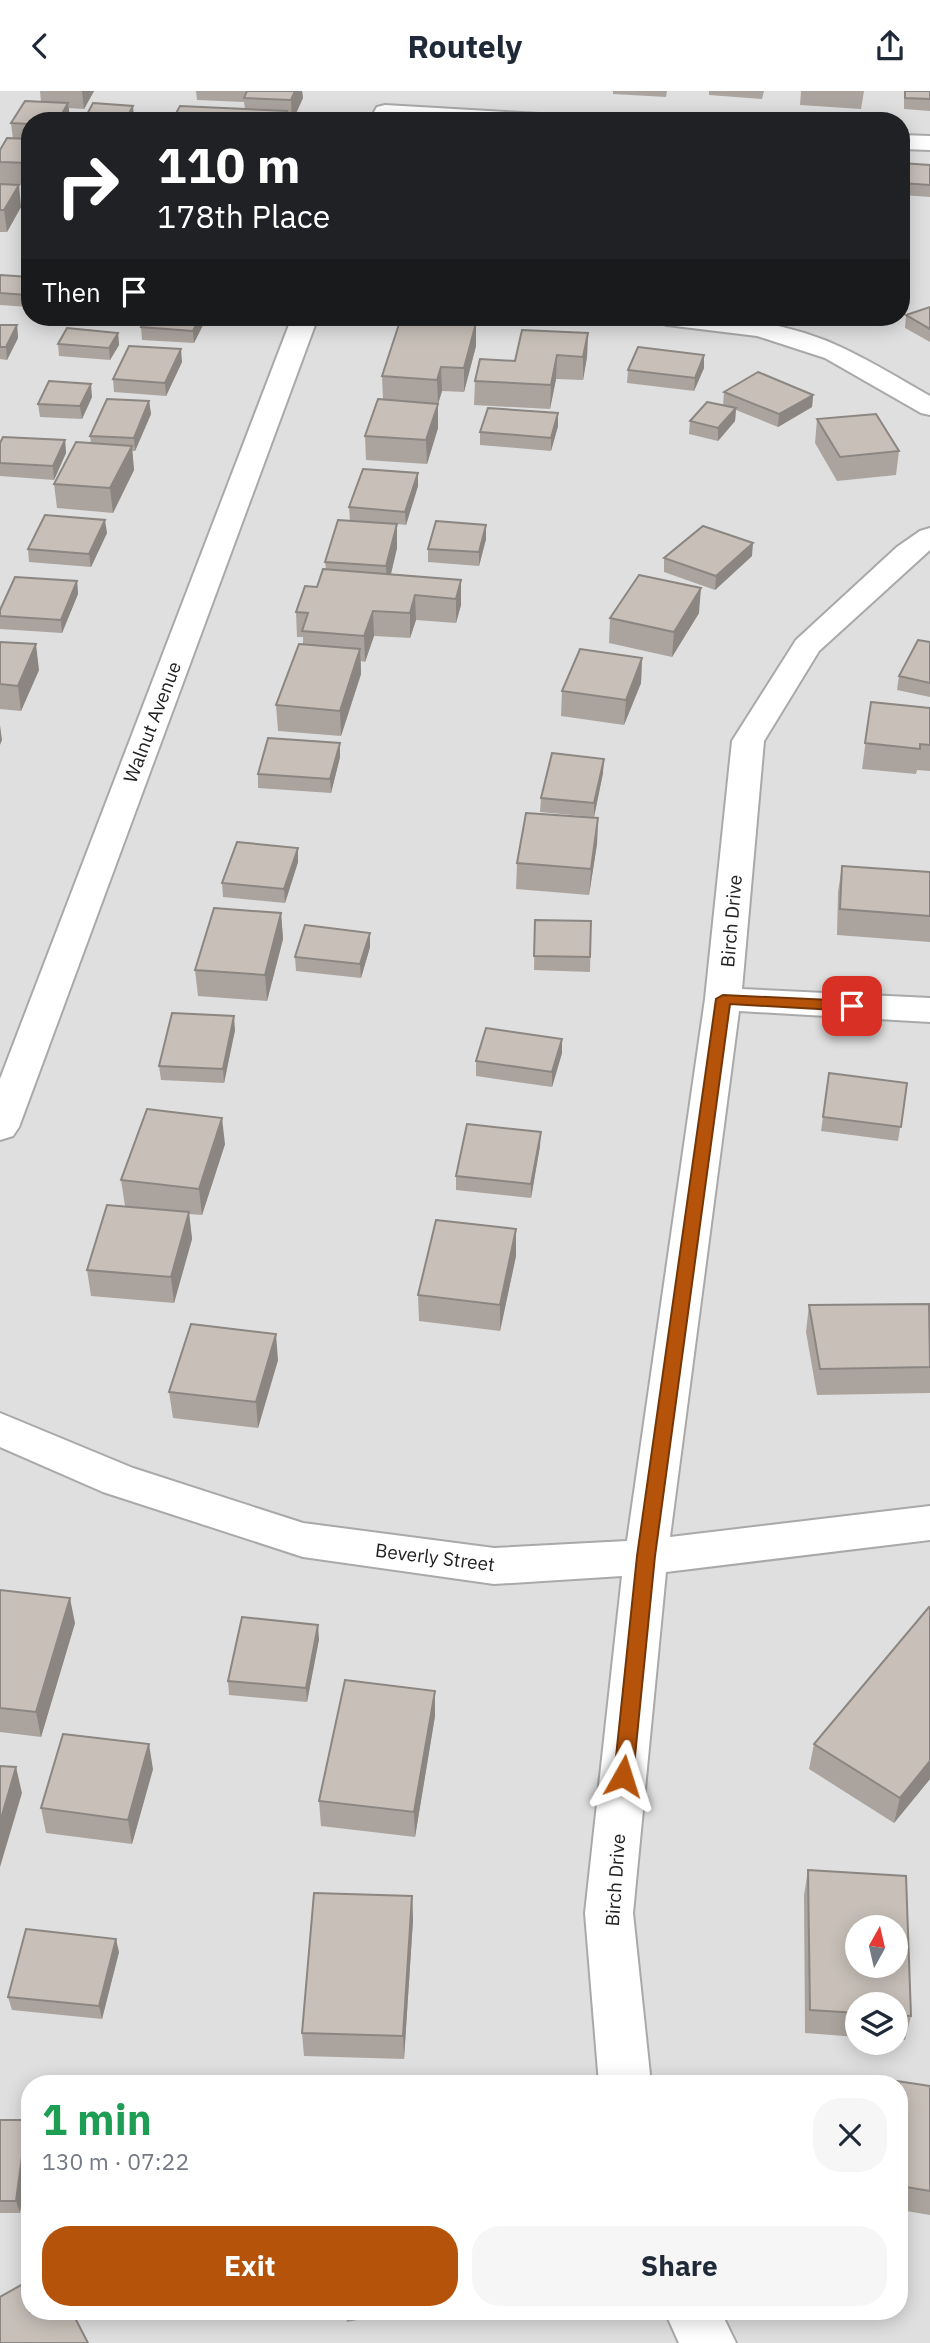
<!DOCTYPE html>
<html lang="en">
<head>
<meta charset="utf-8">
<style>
	:root { --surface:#fff; --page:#f6f6f7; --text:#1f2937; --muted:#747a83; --accent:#b45309 }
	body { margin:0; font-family:"IBM Plex Sans",sans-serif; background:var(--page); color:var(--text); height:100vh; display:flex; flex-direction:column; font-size:26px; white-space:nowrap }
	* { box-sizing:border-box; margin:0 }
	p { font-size:23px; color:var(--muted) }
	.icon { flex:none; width:38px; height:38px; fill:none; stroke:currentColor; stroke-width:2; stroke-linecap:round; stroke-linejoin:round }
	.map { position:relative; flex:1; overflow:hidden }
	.side { position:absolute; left:21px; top:1984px; width:887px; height:245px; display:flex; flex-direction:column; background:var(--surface); border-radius:28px; box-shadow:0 4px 18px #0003 }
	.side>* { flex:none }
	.banner { position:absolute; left:21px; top:21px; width:889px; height:214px; border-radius:28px; box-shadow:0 4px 18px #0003; background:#202124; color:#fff; overflow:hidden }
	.needle { width:46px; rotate:8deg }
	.buttons { position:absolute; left:845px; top:1824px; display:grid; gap:14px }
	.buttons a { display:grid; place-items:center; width:63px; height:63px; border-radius:50%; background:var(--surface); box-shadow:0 4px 18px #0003; font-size:35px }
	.pin { position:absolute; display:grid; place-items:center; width:60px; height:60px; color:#fff; margin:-30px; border-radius:14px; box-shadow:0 4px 10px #0006 }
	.me { position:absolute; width:77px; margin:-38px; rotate:6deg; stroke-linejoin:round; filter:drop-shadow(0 0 5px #0008) }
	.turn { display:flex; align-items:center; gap:24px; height:147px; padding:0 21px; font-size:32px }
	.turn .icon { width:91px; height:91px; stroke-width:2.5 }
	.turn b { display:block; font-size:49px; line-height:60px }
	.then { display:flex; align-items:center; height:66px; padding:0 21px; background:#0003; gap:14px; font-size:26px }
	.round { display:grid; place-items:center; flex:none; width:74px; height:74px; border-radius:28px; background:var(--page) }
	.summary { display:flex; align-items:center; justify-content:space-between; height:119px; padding:0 21px }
	h1 { font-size:42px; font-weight:800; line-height:52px; color:#1e9e55 }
	.action { display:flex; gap:14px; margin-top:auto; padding:14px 21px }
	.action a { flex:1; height:80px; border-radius:28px; background:var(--accent); color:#fff; font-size:28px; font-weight:800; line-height:80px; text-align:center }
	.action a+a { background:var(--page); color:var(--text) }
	header { display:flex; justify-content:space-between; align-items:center; height:91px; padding:0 21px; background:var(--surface); font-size:32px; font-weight:800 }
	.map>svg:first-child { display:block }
	.residential { fill:#e0dfdf; fill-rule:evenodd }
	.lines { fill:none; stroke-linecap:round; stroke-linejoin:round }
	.street-casing { stroke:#a9a9a9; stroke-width:4 }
	.street { fill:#fff; fill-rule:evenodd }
	.wall { fill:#aba49e }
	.shaded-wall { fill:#8b8681 }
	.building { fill:#c7bfb8; stroke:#8b8681; stroke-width:2; fill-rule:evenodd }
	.route { fill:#b45309; stroke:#753606; stroke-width:2 }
	.labels { text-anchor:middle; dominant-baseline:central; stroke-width:5; stroke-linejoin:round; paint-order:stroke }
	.street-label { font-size:19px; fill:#222; stroke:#fff }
</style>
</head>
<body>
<header><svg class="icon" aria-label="back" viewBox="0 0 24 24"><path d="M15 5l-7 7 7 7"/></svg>Routely<svg class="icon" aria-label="share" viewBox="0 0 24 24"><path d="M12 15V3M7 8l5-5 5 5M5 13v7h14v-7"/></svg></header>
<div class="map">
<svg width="930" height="2252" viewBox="0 0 930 2252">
	<rect width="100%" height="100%" fill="#f2efe9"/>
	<!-- residential -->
	<path class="residential" d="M0 0H930V2252H0ZM30 30H901V226H30ZM858 1836H896V1874H858ZM858 1913H896V1951H858ZM30 1993H900V2221H30Z"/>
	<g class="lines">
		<defs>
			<g id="street">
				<path d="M385 14 539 23 547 25 550 30H421L377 26 374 21 377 16Z"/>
				<path d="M901 44 930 45V59L901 58Z"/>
				<path d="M292 226H318L19 1036 13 1045 0 1049V988Z"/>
				<path d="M654 226C719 223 786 229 845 258 874 272 902 289 930 305V324L921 322 825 267 757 245 667 234 658 231Z"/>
				<path d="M930 437V459L819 560 764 650 742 898 930 907V931L739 920 670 1446 930 1415V1449L666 1481 633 1822 651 1993H599L585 1822 622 1485 494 1493 303 1466 103 1401 0 1356V1322L133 1377 303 1432 494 1457 627 1450 705 908 732 650 796 549 897 456 920 440Z"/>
				<path d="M665 2221H721L736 2252H679Z"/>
			</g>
		</defs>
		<!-- street casing -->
		<use href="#street" class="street-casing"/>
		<!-- street -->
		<use href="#street" class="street"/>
	</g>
	<!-- wall -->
	<g class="wall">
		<path d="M40 0H94L84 18 69 17 70 30H30V94L0 93V59L13 48 11 32 41 11Z"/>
		<path d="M196 0H302L303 7 293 30H174V26L245 18 244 11 197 9Z"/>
		<path d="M613 0H667L666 6 613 3Z"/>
		<path d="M709 0H764L762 8 709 4Z"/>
		<path d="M801 0H864L861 18 800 14Z"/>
		<path d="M904 0H930V20L904 18Z"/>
		<path d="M901 72 930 74V106L901 104Z"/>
		<path d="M0 93 21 116 7 141H0Z"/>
		<path d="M0 184 30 186 29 216 0 214Z"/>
		<path d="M930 216V251L905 237 906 224Z"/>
		<path d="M207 226 194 252 142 249 141 236Z"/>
		<path d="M476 232V255L464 301 442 300 438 313V337L427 373 366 369 365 345 383 309 382 285Z"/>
		<path d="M0 234H17L18 247 7 269 0 268Z"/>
		<path d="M118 242 119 254 110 269 59 265 58 253Z"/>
		<path d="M588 242 587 266 583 289 556 288 550 318 474 314 475 290 515 270Z"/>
		<path d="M182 271 166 305 114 301 113 288Z"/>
		<path d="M704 277 694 300 627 292 628 279Z"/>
		<path d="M724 301 813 304 812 316 778 336 736 319 735 330 718 350 689 343 690 330 729 316 723 314Z"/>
		<path d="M92 306 82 328 40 326 38 313Z"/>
		<path d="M149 310 151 323 135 360H132L134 379 113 422 57 417 54 393 91 352 90 345Z"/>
		<path d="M558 322V335L551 360 480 354V341Z"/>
		<path d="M817 328 899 360 896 384 837 390 815 352Z"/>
		<path d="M65 349 66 362 54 389 0 385V352Z"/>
		<path d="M418 382V395L406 434 397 433V457L391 483 461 489V514L456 532 416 529 410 547 374 545 365 571 361 570V583L341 645 278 640 276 614 303 553V546H297L296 521 317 496 326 478 325 471 350 430 349 416Z"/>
		<path d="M486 434V448L479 475 428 471V458Z"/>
		<path d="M107 442 91 476 29 471 28 458Z"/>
		<path d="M752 465 715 499 664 481V467Z"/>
		<path d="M77 490 78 503 62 542 0 538V519Z"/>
		<path d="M699 522 672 566 609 552 610 527Z"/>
		<path d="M0 551 39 579 21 620 0 618Z"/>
		<path d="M930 551V606L897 599 899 585Z"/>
		<path d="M642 567 641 592 624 634 561 625 562 600Z"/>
		<path d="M871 611 930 617V680L917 679 916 683 862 678Z"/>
		<path d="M340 666 331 702 258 697V683Z"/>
		<path d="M603 682 594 726 540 721 541 707Z"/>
		<path d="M598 727 597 753 589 804 516 798 517 772Z"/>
		<path d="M298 757V771L285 812 223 806 222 792Z"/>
		<path d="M842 775 930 781V851L837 844 838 801Z"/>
		<path d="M281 822 283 848 267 910 198 905 195 879Z"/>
		<path d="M535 829 591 830 590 881 534 879Z"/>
		<path d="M370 842V856L361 887 296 880 295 866Z"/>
		<path d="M235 939 224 992 161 989 159 975Z"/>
		<path d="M562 948V962L552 996 476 985V970Z"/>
		<path d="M829 982 907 992 898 1050 821 1040Z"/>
		<path d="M225 1053 202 1124 189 1123 192 1148 174 1212 91 1205 87 1179 153 1118 125 1115 121 1089Z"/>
		<path d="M540 1055 531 1107 456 1099V1085Z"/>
		<path d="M516 1138V1165L500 1240 419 1230 418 1204Z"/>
		<path d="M809 1214 930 1215V1302L817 1304 806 1241Z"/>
		<path d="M278 1269 258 1337 173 1327 169 1301Z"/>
		<path d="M0 1499 75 1532 41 1646 0 1641Z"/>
		<path d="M930 1517V1688L894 1732 809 1678 814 1653Z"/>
		<path d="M319 1548 307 1611 229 1604 228 1590Z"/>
		<path d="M435 1600V1625L415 1746 321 1735 319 1710Z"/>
		<path d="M153 1678 132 1753 46 1742 41 1717Z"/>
		<path d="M808 1779 911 1925 905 1949 896 1948V1913H858V1946L805 1942 804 1804Z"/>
		<path d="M412 1805 413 1829 404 1968 304 1965 302 1942Z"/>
		<path d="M119 1861 102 1928 12 1919 8 1906Z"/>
		<path d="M877 1987 930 1995V2124L900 2119V1993H875Z"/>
		<path d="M0 2029H27L30 2041 20 2122H0Z"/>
		<path d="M345 2221H399L347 2231Z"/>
	</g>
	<!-- shaded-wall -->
	<g class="shaded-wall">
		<path d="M82 0H94L84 18Z"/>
		<path d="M295 0H302L303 7 292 30 291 9Z"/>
		<path d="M68 12 70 30H58Z"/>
		<path d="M133 15 134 26 132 30H125Z"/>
		<path d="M287 20V30H282Z"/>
		<path d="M19 94 21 116 7 141 4 119Z"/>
		<path d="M30 199V215L29 216 27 204Z"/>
		<path d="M200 226H207L194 252 193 240Z"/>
		<path d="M476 232V255L464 301V277Z"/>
		<path d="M17 234 18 247 7 269 6 256Z"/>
		<path d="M118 242 119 254 110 269 109 257Z"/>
		<path d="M588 242 587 266 583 289V266Z"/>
		<path d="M181 258 182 271 166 305 165 292Z"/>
		<path d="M557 264 556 288 550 318 551 294Z"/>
		<path d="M704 264V277L694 300 695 287Z"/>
		<path d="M441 276 442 300 438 313 437 289Z"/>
		<path d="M91 293 92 306 82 328 80 315Z"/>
		<path d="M813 304 812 316 778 336 779 323Z"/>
		<path d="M149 310 151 323 135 360 134 347Z"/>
		<path d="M438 313V337L427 373 426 349Z"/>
		<path d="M736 317 735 330 718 350V337Z"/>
		<path d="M558 322V335L551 360V347Z"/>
		<path d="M65 349 66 362 54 389 53 375Z"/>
		<path d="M132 355 134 379 113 422 110 397Z"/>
		<path d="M418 382V395L406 434 405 421Z"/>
		<path d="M105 429 107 442 91 476 89 463Z"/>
		<path d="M397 433V457L387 499 386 475Z"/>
		<path d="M486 434V448L479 475V461Z"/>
		<path d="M753 452 752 465 715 499 716 485Z"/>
		<path d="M461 489V514L456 532V508Z"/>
		<path d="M77 490 78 503 62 542 61 529Z"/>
		<path d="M701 497 699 522 672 566 674 541Z"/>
		<path d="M415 504 416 529 410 547V522Z"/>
		<path d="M373 520 374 545 365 571 364 545Z"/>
		<path d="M36 553 39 579 21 620 18 595Z"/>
		<path d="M360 558 361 583 341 645 340 620Z"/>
		<path d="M642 567 641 592 624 634 626 609Z"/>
		<path d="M0 634 2 649 0 654Z"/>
		<path d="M340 652V666L331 702 330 688Z"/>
		<path d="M604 668 603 682 594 726V712Z"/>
		<path d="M598 727 597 753 589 804 591 778Z"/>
		<path d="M298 757V771L285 812 284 798Z"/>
		<path d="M281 822 283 848 267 910 265 884Z"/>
		<path d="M370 842V856L361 887 360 873Z"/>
		<path d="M234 925 235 939 224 992 223 978Z"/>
		<path d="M562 948V962L552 996V981Z"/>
		<path d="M222 1027 225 1053 202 1124 199 1098Z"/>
		<path d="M541 1041 540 1055 531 1107V1093Z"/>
		<path d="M189 1121 192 1148 174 1212 171 1186Z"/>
		<path d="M516 1138V1165L500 1240V1214Z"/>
		<path d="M276 1243 278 1269 258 1337 256 1311Z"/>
		<path d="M70 1507 75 1532 41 1646 36 1621Z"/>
		<path d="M318 1534 319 1548 307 1611 306 1597Z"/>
		<path d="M435 1600V1625L415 1746 414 1721Z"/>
		<path d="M149 1653 153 1678 132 1753 128 1729Z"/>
		<path d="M930 1670V1688L894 1732 900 1707Z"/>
		<path d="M16 1676 22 1702 0 1776V1731Z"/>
		<path d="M412 1805 413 1829 404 1968 403 1945Z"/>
		<path d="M116 1848 119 1861 102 1928 99 1915Z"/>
		<path d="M27 2029 30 2043 20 2122 16 2110Z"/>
	</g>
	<!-- building -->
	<g class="building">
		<path d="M247 0H295L291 9 244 7Z"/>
		<path d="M905 0H930V8L905 7Z"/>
		<path d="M25 10 68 12 58 30H30V33L11 32Z"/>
		<path d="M93 12 133 15 125 30 84 29Z"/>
		<path d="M180 15 287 20 282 30H200L201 28 174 26Z"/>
		<path d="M7 47 30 48V72L0 71V59Z"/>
		<path d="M901 72 930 74V94L901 92Z"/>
		<path d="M0 93 19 94 4 119H0Z"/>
		<path d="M0 184 30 186V199L27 204 0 202Z"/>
		<path d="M930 216V238L906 224Z"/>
		<path d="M146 226H200L193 240 141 236Z"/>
		<path d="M401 227 476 232 464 277 441 276 437 289 382 285Z"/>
		<path d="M0 234H17L6 256H0Z"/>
		<path d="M67 237 118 242 109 257 58 253Z"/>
		<path d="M522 239 588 242 583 266 557 264 551 294 475 290 480 268 515 270Z"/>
		<path d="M129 255 181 258 165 292 113 288Z"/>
		<path d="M638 256 704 264 695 287 628 279Z"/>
		<path d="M758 281 813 304 779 323 724 301Z"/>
		<path d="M49 290 91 293 80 315 38 313Z"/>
		<path d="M107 308 149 310 134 347 90 345Z"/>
		<path d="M378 308 438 313 426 349 365 345Z"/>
		<path d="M707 311 736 317 718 337 690 330Z"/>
		<path d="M488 317 558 322 551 347 480 341Z"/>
		<path d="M876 323 899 360 840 366 817 328Z"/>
		<path d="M3 346 65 349 53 375 0 372V352Z"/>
		<path d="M76 351 132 355 110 397 54 393Z"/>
		<path d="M363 378 418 382 405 421 349 416Z"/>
		<path d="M45 424 105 429 89 463 28 458Z"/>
		<path d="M338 429 397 433 386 475 325 471Z"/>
		<path d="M436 430 486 434 479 461 428 458Z"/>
		<path d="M703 435 753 452 716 485 664 467Z"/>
		<path d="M323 478 461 489 456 508 415 504 410 522 373 520 364 545 302 540 308 522 296 521 305 495 317 496Z"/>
		<path d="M639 484 701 497 674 541 610 527Z"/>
		<path d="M15 486 77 490 61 529 0 525V519Z"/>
		<path d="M918 549 930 551V592L899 585Z"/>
		<path d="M0 551 36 553 18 595 0 593Z"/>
		<path d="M299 553 360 558 340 620 276 614Z"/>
		<path d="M580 558 642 567 626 609 562 600Z"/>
		<path d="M871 611 930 617V654L920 653V658L865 652Z"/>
		<path d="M268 647 340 652 330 688 258 683Z"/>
		<path d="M552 662 604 668 594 712 541 707Z"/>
		<path d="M526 722 598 727 591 778 517 772Z"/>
		<path d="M237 751 298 757 284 798 222 792Z"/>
		<path d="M842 775 930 781V825L840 818Z"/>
		<path d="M214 817 281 822 265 884 195 879Z"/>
		<path d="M535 829 591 830 590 866 534 865Z"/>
		<path d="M305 834 370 842 360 873 295 866Z"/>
		<path d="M172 922 234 925 223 978 159 975Z"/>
		<path d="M486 937 562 948 552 981 476 970Z"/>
		<path d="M829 982 907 992 901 1036 823 1026Z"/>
		<path d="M147 1018 222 1027 199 1098 121 1089Z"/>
		<path d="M467 1033 541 1041 531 1093 456 1085Z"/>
		<path d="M107 1114 189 1121 171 1186 87 1179Z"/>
		<path d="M436 1129 516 1138 500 1214 418 1204Z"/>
		<path d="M929 1213 930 1276 820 1278 809 1214Z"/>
		<path d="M191 1233 276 1243 256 1311 169 1301Z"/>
		<path d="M0 1499 70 1507 36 1621 0 1617Z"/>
		<path d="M929 1516 930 1517V1670L900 1707 814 1653Z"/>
		<path d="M242 1526 318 1534 306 1597 228 1590Z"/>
		<path d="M345 1589 435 1600 414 1721 319 1710Z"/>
		<path d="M63 1643 149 1653 128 1729 41 1717Z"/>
		<path d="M0 1675 16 1676 0 1731Z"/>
		<path d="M808 1779 906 1785 911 1925 896 1924V1913H858V1922L810 1919ZM858 1836H896V1874H858Z"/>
		<path d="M314 1802 412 1805 403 1945 302 1942Z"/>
		<path d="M26 1838 116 1848 99 1915 8 1906Z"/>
		<path d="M877 1987 930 1995V2100L900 2095V1993H876Z"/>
		<path d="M0 2029H27L16 2110H0Z"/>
		<path d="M30 2189V2221H72L88 2252H0V2206Z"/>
	</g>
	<!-- route -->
	<path class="route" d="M723 904 852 910 860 915 852 920 730 913 655 1465 633 1685 630 1691 623 1693 617 1691 614 1685 637 1465 716 908Z"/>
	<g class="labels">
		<!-- street labels -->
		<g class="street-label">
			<text transform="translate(152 631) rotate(-69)">Walnut Avenue</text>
			<text transform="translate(731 830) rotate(-85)">Birch Drive</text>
			<text transform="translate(435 1466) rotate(7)">Beverly Street</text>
			<text transform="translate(615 1789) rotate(-86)">Birch Drive</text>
		</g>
	</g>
</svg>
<div class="buttons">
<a><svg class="needle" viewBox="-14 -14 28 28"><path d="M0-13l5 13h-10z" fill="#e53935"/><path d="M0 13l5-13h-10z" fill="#747a83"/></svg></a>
<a><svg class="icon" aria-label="layers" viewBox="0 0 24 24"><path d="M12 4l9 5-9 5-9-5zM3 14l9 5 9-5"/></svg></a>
</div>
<div class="pin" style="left:852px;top:915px;background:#d93025"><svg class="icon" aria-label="arrive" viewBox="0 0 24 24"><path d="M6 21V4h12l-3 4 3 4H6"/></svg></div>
<svg class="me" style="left:623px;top:1685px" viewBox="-20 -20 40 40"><path d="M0-17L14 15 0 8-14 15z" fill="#b45309" stroke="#fff" stroke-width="4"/></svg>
<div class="banner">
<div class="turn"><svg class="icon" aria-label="right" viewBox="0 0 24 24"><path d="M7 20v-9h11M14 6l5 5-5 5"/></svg><div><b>110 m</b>178th Place</div></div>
<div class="then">Then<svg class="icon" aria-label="arrive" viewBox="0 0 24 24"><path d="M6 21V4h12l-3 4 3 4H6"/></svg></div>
</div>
<section class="side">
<div class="summary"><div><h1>1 min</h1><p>130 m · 07:22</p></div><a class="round"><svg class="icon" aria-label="close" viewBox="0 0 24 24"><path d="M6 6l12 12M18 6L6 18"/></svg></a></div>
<div class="action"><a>Exit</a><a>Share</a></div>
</section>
</div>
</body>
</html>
